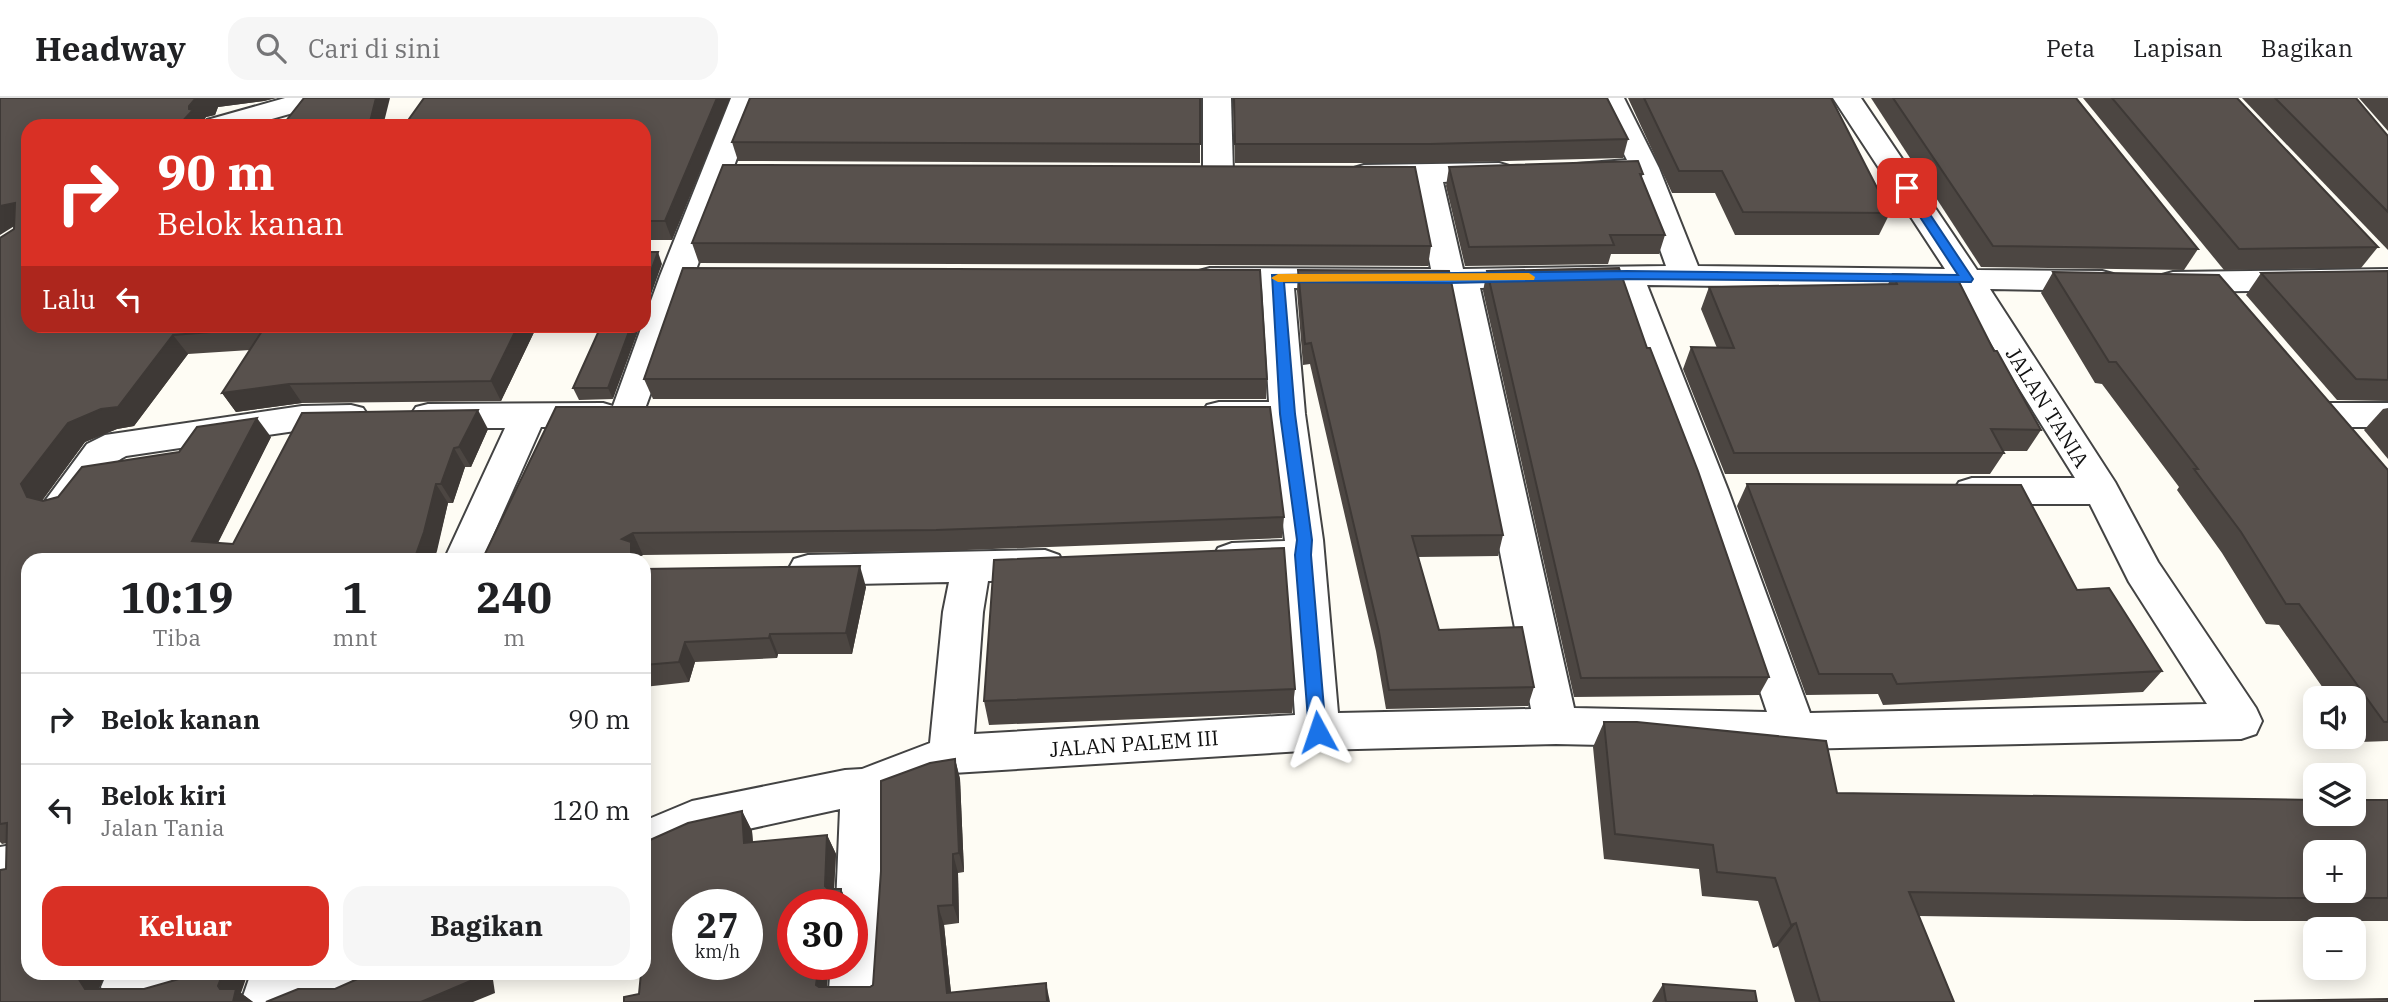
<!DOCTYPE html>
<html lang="id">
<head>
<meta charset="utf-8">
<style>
	:root { --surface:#fff; --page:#f6f6f6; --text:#202124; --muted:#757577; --line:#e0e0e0; --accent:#d93025 }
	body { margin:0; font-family:"IBM Plex Serif",serif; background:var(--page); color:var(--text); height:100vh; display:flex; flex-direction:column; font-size:26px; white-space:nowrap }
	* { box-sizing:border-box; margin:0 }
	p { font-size:23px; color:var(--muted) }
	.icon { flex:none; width:38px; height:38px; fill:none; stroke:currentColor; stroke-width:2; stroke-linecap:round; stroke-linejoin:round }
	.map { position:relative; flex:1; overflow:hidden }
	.panel { position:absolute; left:21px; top:455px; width:630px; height:427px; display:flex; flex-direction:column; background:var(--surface); border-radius:21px; box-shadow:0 4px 18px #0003 }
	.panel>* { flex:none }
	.hud { position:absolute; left:21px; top:21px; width:630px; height:214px; border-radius:21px; box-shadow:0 4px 18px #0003; background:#d93025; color:#fff; overflow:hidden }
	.tools { position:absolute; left:2303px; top:588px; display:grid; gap:14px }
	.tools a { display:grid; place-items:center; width:63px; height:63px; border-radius:14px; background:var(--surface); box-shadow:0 4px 18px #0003; font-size:35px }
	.speed { position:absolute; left:672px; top:791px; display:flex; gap:14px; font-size:35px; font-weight:700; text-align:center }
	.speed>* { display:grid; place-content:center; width:91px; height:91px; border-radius:50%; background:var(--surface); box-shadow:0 4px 18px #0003; line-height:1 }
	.speed small { font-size:18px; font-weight:400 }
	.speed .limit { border:10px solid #d22; background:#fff; color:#111 }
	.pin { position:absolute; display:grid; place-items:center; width:60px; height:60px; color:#fff; margin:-30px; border-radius:14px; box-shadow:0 4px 10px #0006 }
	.me { position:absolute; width:77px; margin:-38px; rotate:355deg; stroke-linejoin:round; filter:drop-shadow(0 0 5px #0008) }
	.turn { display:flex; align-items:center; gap:24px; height:147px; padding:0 21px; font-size:32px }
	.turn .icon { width:91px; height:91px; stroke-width:2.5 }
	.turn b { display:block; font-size:49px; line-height:60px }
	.then { display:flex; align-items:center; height:66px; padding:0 21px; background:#0003; gap:14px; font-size:26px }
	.eta { display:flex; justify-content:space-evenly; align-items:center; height:119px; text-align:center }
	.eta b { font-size:42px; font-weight:700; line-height:49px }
	.button { display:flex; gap:14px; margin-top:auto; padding:14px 21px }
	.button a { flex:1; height:80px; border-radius:21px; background:var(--accent); color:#fff; font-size:28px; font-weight:700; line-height:80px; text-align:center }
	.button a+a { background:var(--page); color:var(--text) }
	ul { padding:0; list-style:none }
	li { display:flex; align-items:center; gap:21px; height:91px; padding:0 21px; border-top:2px solid var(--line) }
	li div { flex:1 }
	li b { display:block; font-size:26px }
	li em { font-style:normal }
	header { display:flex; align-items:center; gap:42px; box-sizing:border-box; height:98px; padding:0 35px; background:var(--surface); border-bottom:2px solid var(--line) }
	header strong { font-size:33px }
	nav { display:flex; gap:38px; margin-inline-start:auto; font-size:24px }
	.search { width:490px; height:63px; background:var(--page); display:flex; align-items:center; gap:18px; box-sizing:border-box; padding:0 24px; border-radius:21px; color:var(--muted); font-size:26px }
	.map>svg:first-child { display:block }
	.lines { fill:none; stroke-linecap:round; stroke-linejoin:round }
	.minor-casing { stroke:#434343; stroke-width:4 }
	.minor { fill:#fff; fill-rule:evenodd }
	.wall { fill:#4c4642 }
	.shaded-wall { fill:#3e3936 }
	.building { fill:#58514d; stroke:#3e3936; stroke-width:2; fill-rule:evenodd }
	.route { fill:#1a73e8; stroke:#114b97; stroke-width:2 }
	.slow { fill:#f59e0b }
	.labels { text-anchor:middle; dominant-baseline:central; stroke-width:7; stroke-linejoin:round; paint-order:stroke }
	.street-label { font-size:21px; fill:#101010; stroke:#fff }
</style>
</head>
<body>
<header>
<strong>Headway</strong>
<div class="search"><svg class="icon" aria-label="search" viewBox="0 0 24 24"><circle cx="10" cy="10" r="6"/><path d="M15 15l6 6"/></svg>Cari di sini</div>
<nav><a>Peta</a><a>Lapisan</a><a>Bagikan</a></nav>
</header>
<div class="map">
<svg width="2388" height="904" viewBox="0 0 2388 904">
	<rect width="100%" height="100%" fill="#fefcf4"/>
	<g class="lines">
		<defs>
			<g id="minor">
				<path d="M285 0H329L325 6 247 28H203L207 22Z"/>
				<path d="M731 0H759L639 327 627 330 614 326 603 329H541L482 462H444L505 330H428L416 327 410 318 416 309 428 306 603 305 613 308 660 178Z"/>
				<path d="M1203 0H1231L1233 75 1228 81 1218 84 1208 81 1203 75Z"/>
				<path d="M1596 0H1624L1659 70 1698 168 1945 171 1833 0H1861L1977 172 2102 173 2113 176 2118 183 2113 190 2102 193 1990 191 2115 384 2158 464 2256 610 2262 623 2256 636 2241 641 1795 651 1556 646 1318 652 953 675 885 701V792L878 904H828L831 866H852V807H836L840 711 698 742 644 766V723L692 703 845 672 862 671 930 645 943 514 949 484 808 487 794 483 788 472 794 461 808 457 1045 452 1059 457 1064 467 1059 477 1045 482 988 483 983 514 974 636 1295 617 1285 472 1232 475 1218 470 1213 460 1218 450 1232 445 1285 443 1271 328H1219L1207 325 1201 316 1207 307 1219 304H1269L1262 190H1210L1199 187 1194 180 1199 173 1210 170 1431 171 1414 84 1364 85 1354 82 1349 76 1354 70 1364 67 1499 65 1509 68 1514 74 1509 80 1443 84 1463 171 1666 168 1634 79 1587 81 1577 78 1573 72 1577 66 1627 62ZM1615 187 1692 392 1767 614 1574 610 1480 190ZM1647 187 1957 191 2075 380H1972L1959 384 1953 393 1959 402 1972 406H2090L2129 484 2207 606 1810 615 1728 392ZM1294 190 1448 191 1531 611 1338 615 1323 442 1305 316Z"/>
				<path d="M2388 171V191L2173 194 2162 191 2157 184 2162 177 2173 174Z"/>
				<path d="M2327 305H2388V329H2327L2315 326 2309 317 2315 308Z"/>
				<path d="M351 307 363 310 369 319 363 328 351 331 302 332 126 358C98 372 95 401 75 416 66 422 57 419 48 417L42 407 87 346 105 337 302 308Z"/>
				<path d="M28 744V786L0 791V749Z"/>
				<path d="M107 875H214L206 892 165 904H108L101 889Z"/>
				<path d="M251 875H301L300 878 306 875H386L378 892 352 904H241Z"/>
			</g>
		</defs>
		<!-- minor casing -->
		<use href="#minor" class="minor-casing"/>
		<!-- minor -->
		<use href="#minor" class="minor"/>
	</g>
	<!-- wall -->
	<g class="wall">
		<path d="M0 0H276L264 3 218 9 215 17 206 19 28 228H537L501 303 302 305 236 314 222 295 250 252 188 256 134 328 117 331 85 344 42 403 271 339 218 445 233 446 488 331 471 369H465L453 405H448L434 462H28V875L99 890V891L241 895 253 904H0L6 771 7 745 2 746 0 744V140L14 131Z"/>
		<path d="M730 0 672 142H647L644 134V28Z"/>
		<path d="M1200 0V65L738 63 732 44Z"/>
		<path d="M1233 0H1607L1628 41 1623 60 1427 65H1235Z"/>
		<path d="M1628 0H1831L1890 115 1879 137H1735L1715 95H1672Z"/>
		<path d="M1871 0H2076L2198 151 2184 172 1981 169Z"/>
		<path d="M2083 0H2237L2378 149 2361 170 2224 172Z"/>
		<path d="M2242 0H2356L2388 38V152Z"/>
		<path d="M2359 0H2388V33Z"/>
		<path d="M1449 69 1643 76 1641 80 1665 137 1659 156H1611L1608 166 1465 168 1446 88Z"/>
		<path d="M692 145 1431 148 1428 168 699 165Z"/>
		<path d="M1298 172 1503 437 1498 458 1417 459 1439 532 1534 589 1528 608 1386 611 1376 553 1310 266 1303 267 1297 193Z"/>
		<path d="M1487 173 1647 250 1769 579 1759 597 1574 599 1483 193Z"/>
		<path d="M2388 173V303L2337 302 2246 197 2261 175Z"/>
		<path d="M2053 174 2388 372V643L2360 644 2354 635V600H2330L2279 527 2266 526 2222 455 2177 392 2179 389 2102 286 2095 285 2041 195Z"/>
		<path d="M1893 176 1994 253 2041 332 2027 353H2003L2004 355 1990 376H1725L1683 271 1691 249 1717 250 1701 211 1709 189 1888 186Z"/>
		<path d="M601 228 613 301 579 302 573 290Z"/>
		<path d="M644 281H1267L1266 301H653Z"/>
		<path d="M556 309 1284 419 1282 440 941 453 643 457 639 459 640 462H482Z"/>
		<path d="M2388 310V361L2364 332 2383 311Z"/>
		<path d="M1747 386 2077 492 2162 573 2143 594 1883 607 1878 596 1806 597 1737 408Z"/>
		<path d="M644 471 866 489 852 556H778L777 560 695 564 689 584 644 589Z"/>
		<path d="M1295 591 1292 615 989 627 984 603Z"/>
		<path d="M1604 624 1837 695 2282 702H2388V823H2246L1919 818 1954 904H1795L1778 848 1773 850 1758 803 1702 798 1699 771 1604 761 1593 649Z"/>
		<path d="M955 661 960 681 964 774 958 775 959 825 944 827 951 895 1050 904 639 896 742 713 752 733 753 744 827 737 836 756 834 791H841L848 807H793L829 866 827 889H870L873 887Z"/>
		<path d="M1663 886 1757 904H1652Z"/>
	</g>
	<!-- shaded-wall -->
	<g class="shaded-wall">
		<path d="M197 0H276L264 3 218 9 215 17 206 19 202 25 203 28H178L189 8 195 1Z"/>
		<path d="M376 0H390L383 28H369Z"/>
		<path d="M717 0H730L672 142 665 123Z"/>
		<path d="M15 105 16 127 0 137V108Z"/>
		<path d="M658 154 662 166 644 216V192Z"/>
		<path d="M518 228H537L501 303 491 283Z"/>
		<path d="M631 228H640L613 301 608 290Z"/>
		<path d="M173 237 188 256 134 328 117 331 85 344 40 405 27 399 21 386 68 325Z"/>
		<path d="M289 286 302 305 236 314 222 295Z"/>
		<path d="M478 312 488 331 471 369 459 349Z"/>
		<path d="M257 320 271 339 209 462 192 443Z"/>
		<path d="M454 350 465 369 453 405 441 386Z"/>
		<path d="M436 386 448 405 437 453 434 462H414Z"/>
		<path d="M633 435 643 457 639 459 640 462H631L622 441Z"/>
		<path d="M860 468 866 489 852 556 846 535Z"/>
		<path d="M770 536 778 556 777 560 769 540Z"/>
		<path d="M685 544 695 564 689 584 679 564Z"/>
		<path d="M955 661 960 681 964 774 959 755Z"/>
		<path d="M742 713 752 733 754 764 744 745Z"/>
		<path d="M827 737 836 756 833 807 825 788Z"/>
		<path d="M953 756 958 775 959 825 953 807Z"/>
		<path d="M841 791 848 807H841Z"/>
		<path d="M938 808 944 827 952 904 947 895Z"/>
		<path d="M1796 825 1778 848 1773 850 1791 827Z"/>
		<path d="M819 866H829L825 904 816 887Z"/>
		<path d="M75 875H106L99 890 107 904 85 891Z"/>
		<path d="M223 875H248L241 895 253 904H233L218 888Z"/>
		<path d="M480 875H492L495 895 473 904H421Z"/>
		<path d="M1046 885 1050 904H1047Z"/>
	</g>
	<!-- building -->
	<g class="building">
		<path d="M0 0H197L195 1 189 8V11L193 12 178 28H28V228H518L491 283 289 286 222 295 264 230 173 237 118 309 101 311 68 325 21 386 27 399 43 403 58 399 82 369 179 354 197 329 257 320 192 443 233 446 302 315 478 312 459 349 454 350 441 386H436L424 434 414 462H28V875H75L85 891H144L186 879 187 875H223L218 888 220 891H236L233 904H0V772L6 771 7 725 0 726V140L14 131 15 105 0 108Z"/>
		<path d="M304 0H376L369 28H282Z"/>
		<path d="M424 0H717L665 123H644V28H404Z"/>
		<path d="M750 0H1200V46L732 44Z"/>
		<path d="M1234 0H1607L1628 41 1430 46H1235Z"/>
		<path d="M1644 0H1831L1890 115 1743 114 1722 73H1679Z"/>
		<path d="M1893 0H2076L2198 151 1993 148Z"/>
		<path d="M2112 0H2237L2378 149 2239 151Z"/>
		<path d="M2275 0H2356L2388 38V114Z"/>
		<path d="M1638 63 1643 76H1640L1665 137H1610L1614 147 1469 149 1449 69Z"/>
		<path d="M723 67 1415 69 1431 148 692 145Z"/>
		<path d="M644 154H658L644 192Z"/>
		<path d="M683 170 1260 172 1267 281H644Z"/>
		<path d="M1619 170 1647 250H1650L1698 373 1769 579 1581 580 1487 173Z"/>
		<path d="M1298 172 1449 173 1503 437 1412 438 1439 532 1522 529 1534 589 1389 592 1379 534 1311 245 1305 246Z"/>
		<path d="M2388 173V282L2356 281 2261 175Z"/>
		<path d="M2053 174 2219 177 2388 372V624H2384L2299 506H2286L2241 434 2194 371H2198L2116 264H2109Z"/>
		<path d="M1893 176 1956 178 1994 253H1997L2041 332 1991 331 2004 355H1734L1691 249 1734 250 1709 189 1897 186Z"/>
		<path d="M601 228H631L608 290H573Z"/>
		<path d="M556 309H1270L1284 419 936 432 633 435 622 441 631 444V462H482Z"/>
		<path d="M1747 386 2021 387 2077 492 2109 490 2162 573 1897 586 1892 576H1819Z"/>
		<path d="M1284 450 1295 591 984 603 994 462Z"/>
		<path d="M860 468 846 535 770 536 769 540 685 544 679 564 644 567V471Z"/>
		<path d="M1604 624H1637L1826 643 1837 695 2315 702V716H2354V702H2388V800H2277L1909 794 1954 904H1820L1796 825 1791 827 1775 780 1717 774 1713 747 1615 736ZM2315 754H2354V793H2315Z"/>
		<path d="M955 661 959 755 953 756V807L938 808 947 895 1046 885 1047 904H624V899L639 896 641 875H644V829L650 742 688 725 742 713 744 745 827 737 825 788 828 791H841V807H793V866H819L816 887 819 889H870L873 887 881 773V683L930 665ZM688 807H747V866H688Z"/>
		<path d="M364 875H480V879L421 904H266L298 891H335L362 879Z"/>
		<path d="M1663 886 1755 893 1757 904H1666Z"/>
		<path d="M2388 901V904L2254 903Z"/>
	</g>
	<!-- route -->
	<path class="route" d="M1907 87 1911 88 1973 181 1971 184 1627 181 1449 185 1284 184 1295 316 1312 442 1311 457 1326 634 1324 639 1318 641 1311 639 1309 634 1295 457 1297 442 1280 316 1272 177 1627 173 1958 177 1901 90Z"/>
	<!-- slow -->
	<path class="slow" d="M1529 175 1535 179 1534 182 1278 184 1271 180 1278 176Z"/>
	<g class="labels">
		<!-- street labels -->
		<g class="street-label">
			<text transform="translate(2048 309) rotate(58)">JALAN TANIA</text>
			<text transform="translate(1134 645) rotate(-4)">JALAN PALEM III</text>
		</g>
	</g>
</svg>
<div class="tools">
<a><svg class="icon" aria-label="sound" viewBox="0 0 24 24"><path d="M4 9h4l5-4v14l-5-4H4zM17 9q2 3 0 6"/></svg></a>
<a><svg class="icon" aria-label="layers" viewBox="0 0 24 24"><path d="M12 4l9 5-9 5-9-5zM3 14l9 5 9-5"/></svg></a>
<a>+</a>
<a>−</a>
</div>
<div class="speed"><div>27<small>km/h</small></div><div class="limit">30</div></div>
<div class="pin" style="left:1907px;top:90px;background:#d93025"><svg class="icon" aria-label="arrive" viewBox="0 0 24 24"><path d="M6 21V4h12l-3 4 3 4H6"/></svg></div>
<svg class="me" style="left:1318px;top:634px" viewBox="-20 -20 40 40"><path d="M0-17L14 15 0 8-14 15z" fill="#1a73e8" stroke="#fff" stroke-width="4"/></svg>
<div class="hud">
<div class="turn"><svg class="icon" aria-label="right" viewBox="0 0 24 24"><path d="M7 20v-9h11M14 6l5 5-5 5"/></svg><div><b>90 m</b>Belok kanan</div></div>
<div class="then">Lalu<svg class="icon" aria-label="left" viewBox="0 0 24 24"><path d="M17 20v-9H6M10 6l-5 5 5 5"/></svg></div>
</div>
<section class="panel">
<div class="eta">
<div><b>10:19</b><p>Tiba</p></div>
<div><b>1</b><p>mnt</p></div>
<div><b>240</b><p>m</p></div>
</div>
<ul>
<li><svg class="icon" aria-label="right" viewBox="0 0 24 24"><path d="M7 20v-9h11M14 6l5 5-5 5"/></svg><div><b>Belok kanan</b></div><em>90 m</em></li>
<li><svg class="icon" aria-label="left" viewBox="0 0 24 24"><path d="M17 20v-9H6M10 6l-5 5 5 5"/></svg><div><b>Belok kiri</b><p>Jalan Tania</p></div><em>120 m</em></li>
</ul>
<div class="button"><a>Keluar</a><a>Bagikan</a></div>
</section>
</div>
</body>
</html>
